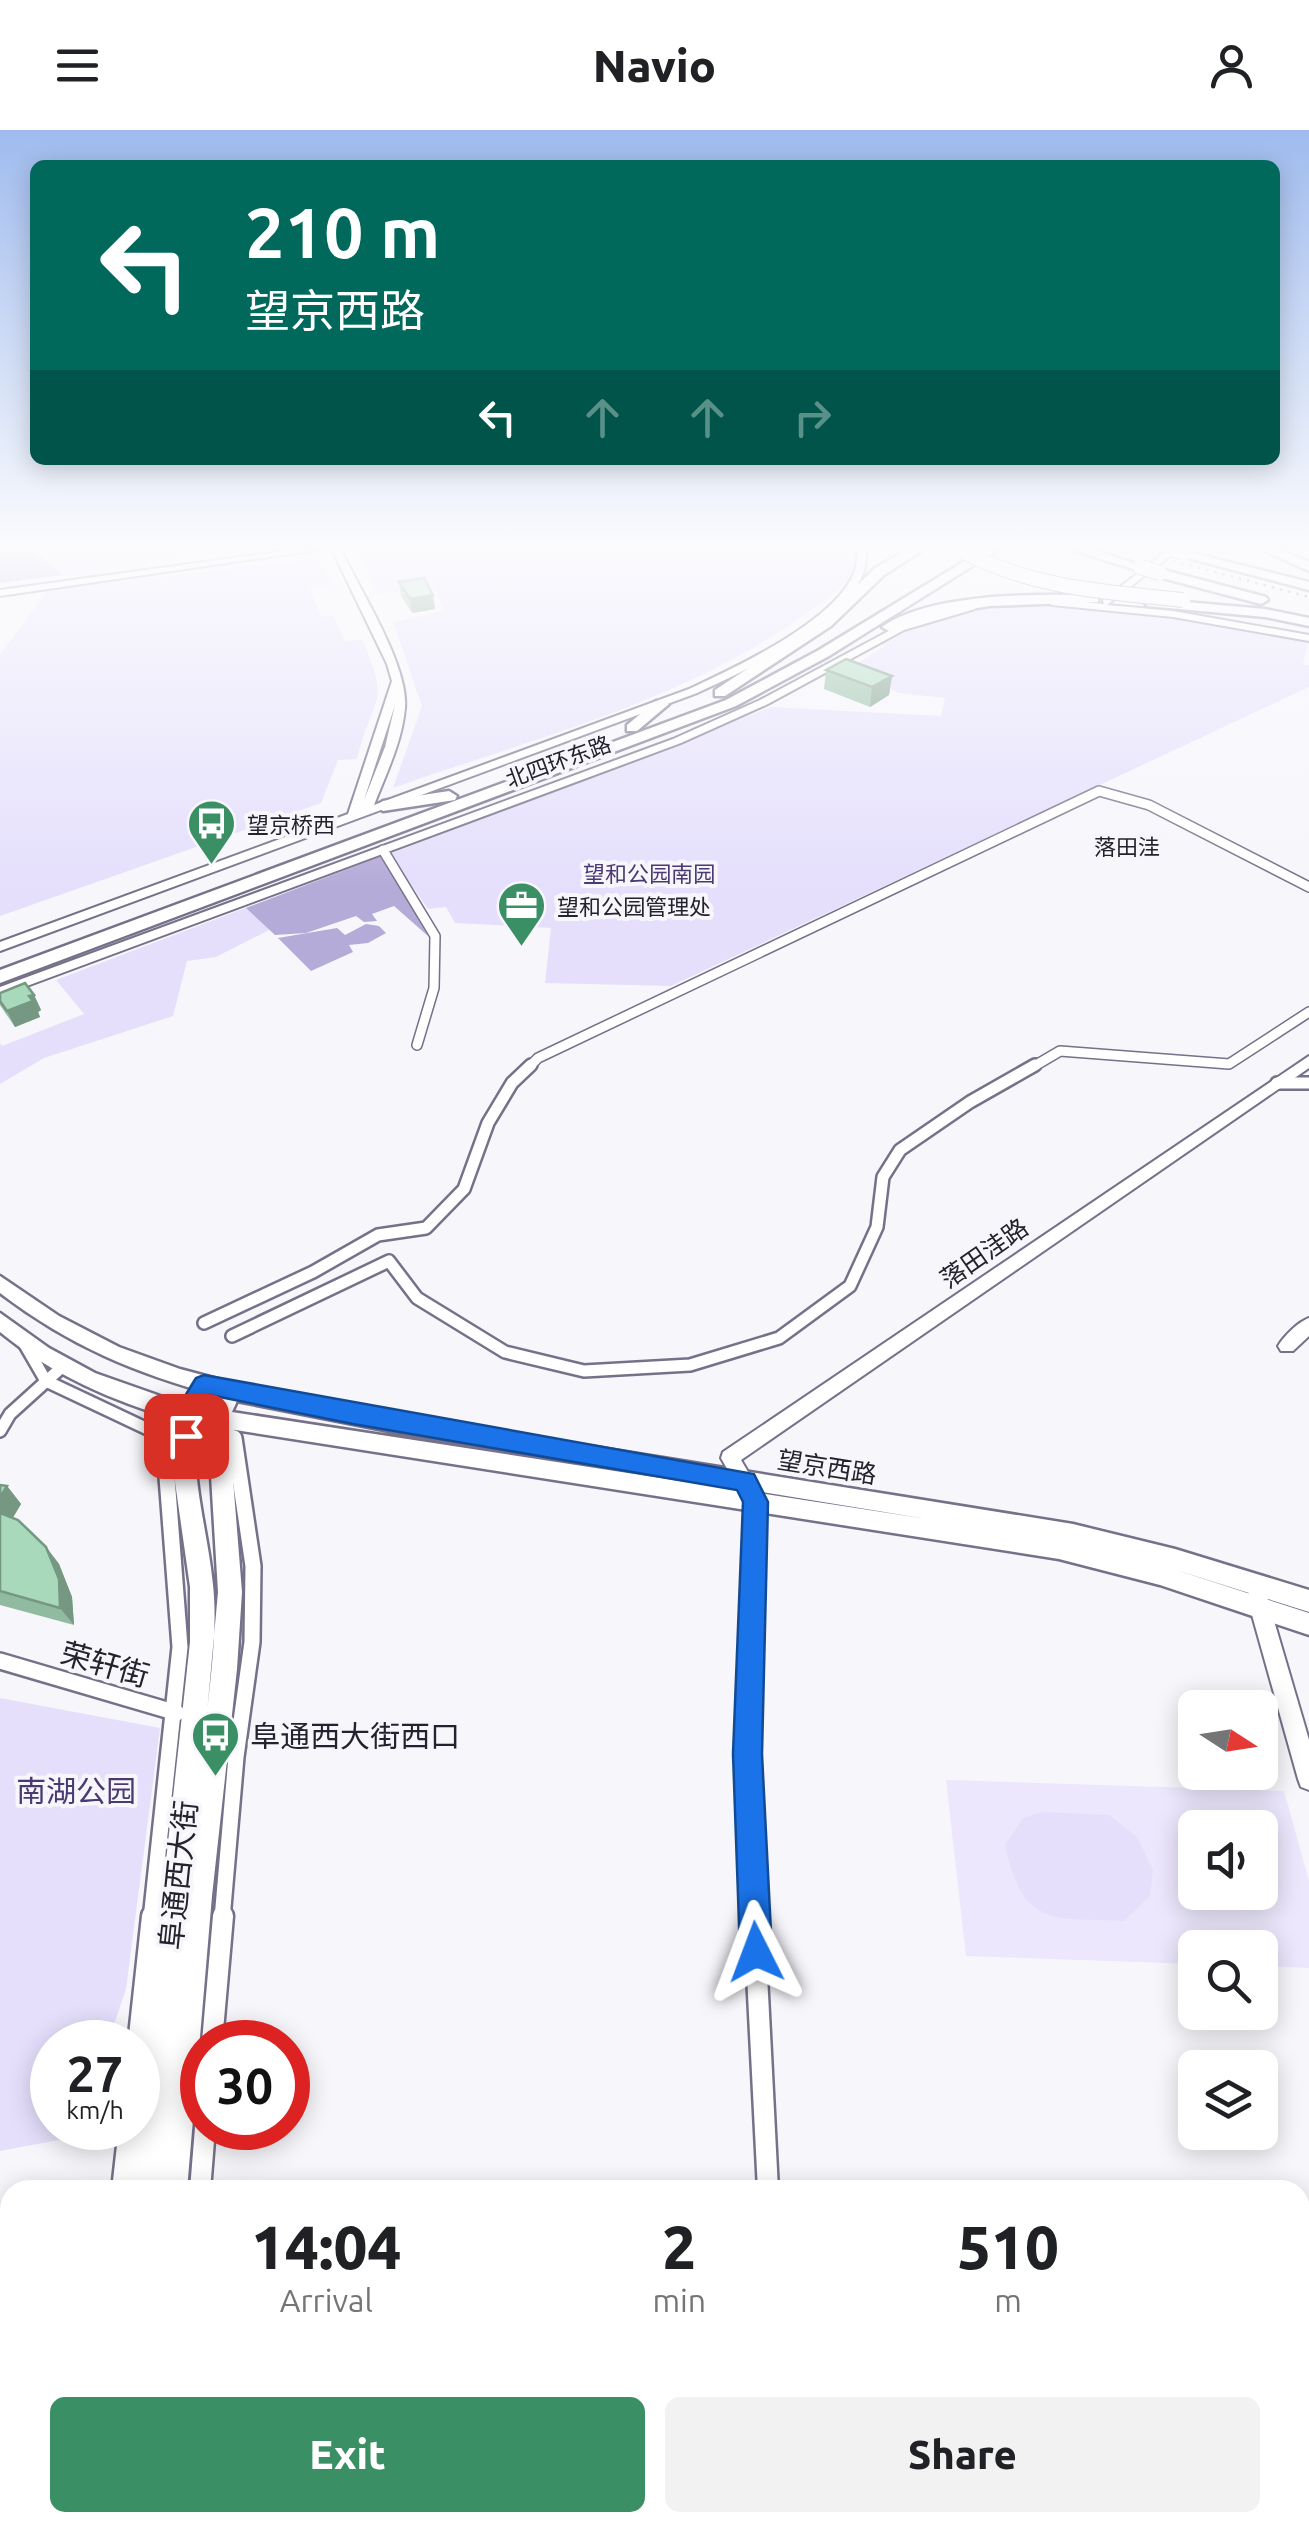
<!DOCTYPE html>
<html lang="en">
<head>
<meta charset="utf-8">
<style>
	:root { --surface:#fff; --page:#f2f2f2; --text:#202124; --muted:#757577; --accent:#3a9064 }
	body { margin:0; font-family:Ubuntu,"Noto Sans SC",sans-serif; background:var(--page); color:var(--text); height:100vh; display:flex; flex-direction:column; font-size:38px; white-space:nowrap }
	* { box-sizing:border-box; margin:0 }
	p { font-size:32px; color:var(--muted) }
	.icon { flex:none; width:55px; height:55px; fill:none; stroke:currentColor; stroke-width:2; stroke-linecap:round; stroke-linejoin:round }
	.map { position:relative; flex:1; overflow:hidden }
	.details { position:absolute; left:0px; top:2050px; width:1310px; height:352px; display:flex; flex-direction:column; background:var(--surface); border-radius:30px 30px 0 0; box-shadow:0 5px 25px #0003 }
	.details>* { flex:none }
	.hud { position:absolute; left:30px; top:30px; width:1250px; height:305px; border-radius:15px; box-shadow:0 5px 25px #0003; background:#00695c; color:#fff; overflow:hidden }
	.needle { width:65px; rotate:102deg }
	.buttons { position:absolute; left:1178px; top:1560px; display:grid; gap:20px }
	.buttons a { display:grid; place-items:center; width:100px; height:100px; border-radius:15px; background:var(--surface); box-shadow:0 5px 25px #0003; font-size:50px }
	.speed { position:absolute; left:30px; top:1890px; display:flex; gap:20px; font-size:50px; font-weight:700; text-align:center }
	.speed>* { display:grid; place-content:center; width:130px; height:130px; border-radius:50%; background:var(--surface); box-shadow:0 5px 25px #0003; line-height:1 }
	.speed small { font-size:25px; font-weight:400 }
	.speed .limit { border:15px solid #d22; background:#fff; color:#111 }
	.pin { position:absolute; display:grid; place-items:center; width:85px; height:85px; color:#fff; margin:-42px; border-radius:20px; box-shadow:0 5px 15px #0006 }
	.me { position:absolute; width:110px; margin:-55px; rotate:357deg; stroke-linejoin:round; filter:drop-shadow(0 0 8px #0008) }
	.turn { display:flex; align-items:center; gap:35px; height:210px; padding:0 50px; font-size:45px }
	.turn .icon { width:130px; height:130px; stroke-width:2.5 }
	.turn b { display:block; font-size:70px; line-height:85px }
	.lanes { display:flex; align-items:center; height:95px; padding:0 50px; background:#0003; justify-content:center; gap:50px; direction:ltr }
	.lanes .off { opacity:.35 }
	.eta { display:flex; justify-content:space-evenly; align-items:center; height:170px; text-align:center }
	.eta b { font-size:60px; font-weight:800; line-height:70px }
	.action { display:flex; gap:20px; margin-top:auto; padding:20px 50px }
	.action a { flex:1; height:115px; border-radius:15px; background:var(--accent); color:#fff; font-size:40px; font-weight:800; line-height:115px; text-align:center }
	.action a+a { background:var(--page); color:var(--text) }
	header { display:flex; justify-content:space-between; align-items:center; height:130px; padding:0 50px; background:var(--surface); font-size:45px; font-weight:800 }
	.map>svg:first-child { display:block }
	.built { fill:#ece7fc; fill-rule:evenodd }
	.green { fill:#e5dffc }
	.forest { fill:#b5abd9 }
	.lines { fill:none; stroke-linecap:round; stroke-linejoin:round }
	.street-far3-casing { stroke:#767089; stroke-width:12 }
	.street-far2-casing { stroke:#767089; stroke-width:16 }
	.street-far1-casing { stroke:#767089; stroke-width:20 }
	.street-casing { stroke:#767089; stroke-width:25 }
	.secondary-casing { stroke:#767089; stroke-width:4 }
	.primary-casing { stroke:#767089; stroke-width:5 }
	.highway-casing { stroke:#767089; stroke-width:5 }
	.street-far3 { stroke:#fff; stroke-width:9 }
	.street-far2 { stroke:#fff; stroke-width:11 }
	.street-far1 { stroke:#fff; stroke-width:15 }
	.street { stroke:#fff; stroke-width:20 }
	.secondary { fill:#fff; fill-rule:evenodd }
	.primary { fill:#fff; fill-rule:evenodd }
	.highway { fill:#fff; fill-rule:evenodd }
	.rail { stroke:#828188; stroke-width:2.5; stroke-dasharray:2.5 6; stroke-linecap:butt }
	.highway-bridge-casing { stroke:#767089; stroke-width:16; stroke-linecap:butt }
	.highway-bridge { stroke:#fff; stroke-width:14 }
	.wall { fill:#90bba1 }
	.shaded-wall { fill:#769883 }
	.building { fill:#a8d9bb; stroke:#769883; stroke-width:2.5 }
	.route { fill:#1a73e8; stroke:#114b97; stroke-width:2.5 }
	.labels { text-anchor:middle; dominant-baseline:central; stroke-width:8; stroke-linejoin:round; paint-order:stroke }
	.far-street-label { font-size:22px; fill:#24222c; stroke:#f7f6fb }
	.far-poi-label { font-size:22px; fill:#24222c; stroke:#f7f6fb; text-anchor:start }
	.far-neighbourhood-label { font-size:22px; fill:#24222c; stroke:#f7f6fb }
	.far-park-label { font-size:22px; fill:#4a3973; stroke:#f7f6fb }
	.street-label { font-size:25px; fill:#24222c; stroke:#f7f6fb }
	.near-street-label { font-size:30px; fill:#24222c; stroke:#f7f6fb }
	.near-poi-label { font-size:30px; fill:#24222c; stroke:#f7f6fb; text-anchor:start }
	.near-park-label { font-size:30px; fill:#4a3973; stroke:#f7f6fb }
</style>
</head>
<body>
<header><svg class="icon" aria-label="menu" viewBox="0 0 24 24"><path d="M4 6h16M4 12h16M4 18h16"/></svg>Navio<svg class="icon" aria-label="person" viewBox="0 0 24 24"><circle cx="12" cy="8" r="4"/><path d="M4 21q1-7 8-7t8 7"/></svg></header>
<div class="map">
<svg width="1309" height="2402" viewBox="0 0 1309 2402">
	<rect width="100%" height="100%" fill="#f7f6fb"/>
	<!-- built -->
	<g class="built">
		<path d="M32 420H249L63 445Z"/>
		<path d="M946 1650 1284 1661 1309 1751V1838L1260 1836V1818H1195V1834L966 1826ZM1195 1698H1260V1762H1195Z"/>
		<path d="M10 2083V2392L60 2393 59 2402H0V2087Z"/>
		<path d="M1300 2330H1309V2402H1261L1259 2393 1300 2392Z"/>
	</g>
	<!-- green -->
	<g class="green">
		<path d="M365 420H857C858 452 831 465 808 482 686 571 534 608 393 658L422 576 393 492 444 481 434 457 378 464 359 424Z"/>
		<path d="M308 430 320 431 331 454 309 458 322 487 333 485 345 511 362 509C392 577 372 566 357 629L338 630 321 673 0 786V524L48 460Z"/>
		<path d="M1054 474 1146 483 1309 511 1303 534 1309 535V557L671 856 545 853 551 798 455 793 446 777 428 779 390 724 771 577 941 586 945 568 899 563 849 539 885 516 880 513C936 483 991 475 1054 474Z"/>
		<path d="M382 726 400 757 269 800 216 827 187 831 173 886 44 928 0 954V913L2 916 84 884 56 850Z"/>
		<path d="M0 1568 160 1598 126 1859 108 1912H52V1998H78L75 2007 0 2021Z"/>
		<path d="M1042 1682 1109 1685 1137 1707 1153 1740 1150 1766 1124 1791C1051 1788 1023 1797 1005 1715L1023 1688Z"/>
	</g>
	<!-- forest -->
	<g class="forest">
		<path d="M0 420H32L63 445 0 453Z"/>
		<path d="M382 726 428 806 394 776 372 784 377 791 364 792 356 786 306 803 275 805 246 778Z"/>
		<path d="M366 794 379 796 386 803 368 813 349 815 353 822 311 841 278 808 337 798 345 805Z"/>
	</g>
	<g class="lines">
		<defs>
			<g id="street-far3">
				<path d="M383 720 435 806 434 858 417 915"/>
				<path d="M528 938 538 928 1099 661 1149 675 1309 757"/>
				<path d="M1031 938 1060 921 1229 934 1309 882"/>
			</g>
			<g id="street-far2">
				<path d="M1277 953H1309"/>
				<path d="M204 1193 313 1142 378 1105 426 1098 464 1059 488 993 512 953 531 935"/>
				<path d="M232 1206 389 1131 417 1168 505 1222 584 1241 690 1235 779 1208 850 1156 877 1097 883 1047 900 1020 970 972 1035 935"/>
				<path d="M24 1213 46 1251 171 1310"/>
				<path d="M219 1289 235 1310"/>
				<path d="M0 1301 10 1284 62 1237"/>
				<path d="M164 1310V1305L187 1284"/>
			</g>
			<g id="street-far1">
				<path d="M166 1308 171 1310"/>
				<path d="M0 1531 177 1583"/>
				<path d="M151 1789 180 1517 164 1308"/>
				<path d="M222 1789 236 1627 252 1512 253 1436 234 1308"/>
				<path d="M754 1789 748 1663 756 1372"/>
			</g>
			<g id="street">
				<path d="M754 1786 768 2060"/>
				<path d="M212 1912 223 1786"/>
				<path d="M138 1915 152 1786"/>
				<path d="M122 2060 129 1998"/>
				<path d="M200 2060 205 1998"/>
				<path d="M1300 2306 1309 2307"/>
				<path d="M791 2392 792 2402"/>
				<path d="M1247 2392 1249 2402"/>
				<path d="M85 2402 86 2392"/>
				<path d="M173 2402 174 2392"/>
			</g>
			<g id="secondary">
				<path d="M291 420H317L0 466V460Z"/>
				<path d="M332 420H341C360 460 409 536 405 578 402 612 386 644 374 675L689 559C736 537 834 492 854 443 857 437 857 428 858 420H866C866 428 866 437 863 444 840 499 748 539 697 563L0 821V812L348 684 392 551 387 534ZM395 575 385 617 364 670Z"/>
				<path d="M1168 420H1178L1107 475 1173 481 1309 505V511L1173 487 1052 475 1047 472 1052 469 1104 474 1103 470Z"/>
				<path d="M972 474 975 475V479L904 500 768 574 681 613 0 866V857L673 609 760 570 898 496Z"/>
				<path d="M1309 926V938L741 1330 766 1372 763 1378 756 1380 749 1378 721 1328 723 1322Z"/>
				<path d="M1309 1188V1206L1293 1221H1281L1278 1216C1284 1206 1298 1192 1309 1188Z"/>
				<path d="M1257 1458 1264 1460 1267 1467 1309 1610V1660L1301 1657 1298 1649 1247 1467 1250 1460Z"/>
			</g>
			<g id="primary">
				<path d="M0 1146 59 1186 119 1217 180 1239 247 1257 389 1284 1073 1394 1175 1419 1309 1460V1482L1173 1439 1309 1483V1505L1160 1455 1059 1429 229 1299 242 1462 237 1539 212 1766 187 2060H130L190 1512V1457L173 1338 177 1290C113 1271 52 1245 0 1202V1183L49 1218 95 1243 183 1274 187 1267H201L203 1278 212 1279 219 1266C134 1243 70 1216 0 1163ZM237 1271 389 1301 927 1389 232 1282ZM197 1294 208 1296 218 1462 206 1594C210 1548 218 1501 213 1455 208 1401 190 1349 197 1294Z"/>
				<path d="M91 2392H160L159 2402H90Z"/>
			</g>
			<g id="highway">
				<path d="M907 420H923L884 445 831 496 725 566H715V560L821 490 874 439Z"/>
				<path d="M983 420H998L829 526 736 576 0 853V840L726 570 819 520Z"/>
				<path d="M1072 420H1094L1146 437 1140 441Z"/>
				<path d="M1180 420 1309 452V460L1180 426Z"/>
				<path d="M1263 420H1281L1309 432V441Z"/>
				<path d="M1160 439 1266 467 1268 470 1261 474 1155 446 1154 443Z"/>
				<path d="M1093 465 1098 466V472L989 476 941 484 889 501 882 497C929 463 1036 464 1093 465Z"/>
				<path d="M1152 469 1265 479 1309 488V496L1265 487 1147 476 1145 473Z"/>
				<path d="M656 571 669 574 637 601H627V595Z"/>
				<path d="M449 661 457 666 455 670 383 681 375 676 383 671Z"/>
			</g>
		</defs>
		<!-- street-far3 casing -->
		<use href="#street-far3" class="street-far3-casing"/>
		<!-- street-far2 casing -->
		<use href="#street-far2" class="street-far2-casing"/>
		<!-- street-far1 casing -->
		<use href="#street-far1" class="street-far1-casing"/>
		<!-- street casing -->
		<use href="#street" class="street-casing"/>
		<!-- secondary casing -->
		<use href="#secondary" class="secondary-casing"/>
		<!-- primary casing -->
		<use href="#primary" class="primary-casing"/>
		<!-- highway casing -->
		<use href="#highway" class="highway-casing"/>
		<!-- street-far3 -->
		<use href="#street-far3" class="street-far3"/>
		<!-- street-far2 -->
		<use href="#street-far2" class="street-far2"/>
		<!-- street-far1 -->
		<use href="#street-far1" class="street-far1"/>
		<!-- street -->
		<use href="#street" class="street"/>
		<!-- secondary -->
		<use href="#secondary" class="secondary"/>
		<!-- primary -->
		<use href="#primary" class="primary"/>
		<!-- highway -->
		<use href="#highway" class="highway"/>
		<!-- rail -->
		<path class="rail" d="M1132 420 1309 467"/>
		<defs>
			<g id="highway-bridge">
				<path d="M961 420C1030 458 1106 462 1183 470"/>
				<path d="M1174 420 1184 423"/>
				<path d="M1140 437 1160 443"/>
			</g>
		</defs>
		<!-- highway-bridge casing -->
		<use href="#highway-bridge" class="highway-bridge-casing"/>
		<!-- highway-bridge -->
		<use href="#highway-bridge" class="highway-bridge"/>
	</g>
	<!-- wall -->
	<g class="wall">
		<path d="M399 452 433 465 435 479 412 483 401 466Z"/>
		<path d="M826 540 892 546 889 565 870 577 824 559Z"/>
		<path d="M0 863 34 865 41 880 38 882 40 887 15 897 0 875Z"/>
		<path d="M0 1355 7 1356 21 1374 12 1388 46 1417 59 1434 72 1467 74 1495 0 1475Z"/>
	</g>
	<!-- shaded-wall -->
	<g class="shaded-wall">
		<path d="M433 465 435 479 412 483 410 469Z"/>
		<path d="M892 546 889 565 870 577 872 557Z"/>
		<path d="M34 865 41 880 38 882 40 887 15 897 7 881Z"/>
		<path d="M7 1356 21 1374 7 1398 0 1389V1367Z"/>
		<path d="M46 1417 59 1434 72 1467 74 1495 60 1478Z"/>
	</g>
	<!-- building -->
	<g class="building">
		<path d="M424 448 433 465 410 469 399 452Z"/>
		<path d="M846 529 892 546 872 557 826 540Z"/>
		<path d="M25 853 34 865 29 866 33 871 7 881 0 871V863Z"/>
		<path d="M0 1355 7 1356 0 1367Z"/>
		<path d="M0 1383 18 1390 46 1417 59 1449 60 1478 0 1461Z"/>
	</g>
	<!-- sky -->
	<linearGradient id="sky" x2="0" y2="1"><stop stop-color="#9fbbee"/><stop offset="0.55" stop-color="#fbfbfd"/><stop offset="1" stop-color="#fbfbfd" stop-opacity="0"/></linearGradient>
	<rect width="1309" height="757" fill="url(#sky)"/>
	<!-- route -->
	<path class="route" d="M204 1245 754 1344 768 1372 762 1624 772 1822 767 1833 756 1838 745 1833 740 1822 733 1624 743 1372 737 1360 353 1294 210 1265C200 1284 202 1298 194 1313H177C167 1290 184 1268 196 1248Z"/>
	<!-- icons -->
	<defs>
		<symbol id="bus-pin" viewBox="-11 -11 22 30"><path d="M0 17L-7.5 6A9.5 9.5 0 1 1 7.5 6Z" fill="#3a9064" stroke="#f7f6fb"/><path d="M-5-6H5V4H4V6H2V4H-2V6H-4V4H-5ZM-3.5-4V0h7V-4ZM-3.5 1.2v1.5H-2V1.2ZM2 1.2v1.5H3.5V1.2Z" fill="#fff"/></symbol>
		<symbol id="office-pin" viewBox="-11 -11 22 30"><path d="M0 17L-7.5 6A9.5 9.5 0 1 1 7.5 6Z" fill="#3a9064" stroke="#f7f6fb"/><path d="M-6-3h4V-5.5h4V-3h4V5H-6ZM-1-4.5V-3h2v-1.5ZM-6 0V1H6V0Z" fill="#fff"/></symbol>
	</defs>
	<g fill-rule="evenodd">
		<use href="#bus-pin" x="184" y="666" width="55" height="75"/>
		<use href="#office-pin" x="494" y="748" width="55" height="75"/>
		<use href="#bus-pin" x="188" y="1578" width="55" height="75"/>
	</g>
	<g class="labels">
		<!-- far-street labels -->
		<g class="far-street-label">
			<text transform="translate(558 631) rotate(-20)">北四环东路</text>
		</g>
		<!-- far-poi labels -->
		<g class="far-poi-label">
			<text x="247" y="694">望京桥西</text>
			<text x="557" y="776">望和公园管理处</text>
		</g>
		<!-- far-neighbourhood labels -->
		<g class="far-neighbourhood-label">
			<text x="1127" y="716">落田洼</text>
		</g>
		<!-- far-park labels -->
		<g class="far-park-label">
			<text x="649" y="743">望和公园南园</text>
		</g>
		<!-- street labels -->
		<g class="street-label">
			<text transform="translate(984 1123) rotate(-35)">落田洼路</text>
			<text transform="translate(827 1337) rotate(9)">望京西路</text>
		</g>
		<!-- near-street labels -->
		<g class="near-street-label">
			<text transform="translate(105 1534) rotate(16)">荣轩街</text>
			<text transform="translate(178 1745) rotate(-84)">阜通西大街</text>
		</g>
		<!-- near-poi labels -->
		<g class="near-poi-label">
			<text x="250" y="1606">阜通西大街西口</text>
		</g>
		<!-- near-park labels -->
		<g class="near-park-label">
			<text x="76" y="1661">南湖公园</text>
		</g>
	</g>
</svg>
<div class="buttons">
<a><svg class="needle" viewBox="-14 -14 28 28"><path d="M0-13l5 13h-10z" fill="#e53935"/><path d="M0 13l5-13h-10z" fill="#757577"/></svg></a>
<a><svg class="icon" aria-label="sound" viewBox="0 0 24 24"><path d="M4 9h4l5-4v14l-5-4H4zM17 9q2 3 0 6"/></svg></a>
<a><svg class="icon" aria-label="search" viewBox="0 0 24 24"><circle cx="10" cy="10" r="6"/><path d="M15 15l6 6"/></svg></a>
<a><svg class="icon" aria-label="layers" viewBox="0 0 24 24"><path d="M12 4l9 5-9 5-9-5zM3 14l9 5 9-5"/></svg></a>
</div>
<div class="speed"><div>27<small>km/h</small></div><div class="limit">30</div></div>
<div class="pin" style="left:186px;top:1306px;background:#d93025"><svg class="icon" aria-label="arrive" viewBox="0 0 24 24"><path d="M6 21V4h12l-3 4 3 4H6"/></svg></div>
<svg class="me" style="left:756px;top:1822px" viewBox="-20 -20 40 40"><path d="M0-17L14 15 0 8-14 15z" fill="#1a73e8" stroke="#fff" stroke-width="4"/></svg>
<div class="hud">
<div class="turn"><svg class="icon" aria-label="left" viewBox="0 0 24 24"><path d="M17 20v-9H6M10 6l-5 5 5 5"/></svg><div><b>210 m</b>望京西路</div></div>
<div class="lanes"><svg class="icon" aria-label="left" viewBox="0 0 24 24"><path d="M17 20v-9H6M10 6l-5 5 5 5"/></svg><svg class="icon off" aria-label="ahead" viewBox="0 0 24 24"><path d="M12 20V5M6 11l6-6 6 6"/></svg><svg class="icon off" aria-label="ahead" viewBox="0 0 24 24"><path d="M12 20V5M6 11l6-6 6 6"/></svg><svg class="icon off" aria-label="right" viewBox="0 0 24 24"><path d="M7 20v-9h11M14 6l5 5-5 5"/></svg></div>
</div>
<section class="details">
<div class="eta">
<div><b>14:04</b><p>Arrival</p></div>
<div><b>2</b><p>min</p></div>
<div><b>510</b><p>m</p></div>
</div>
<div class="action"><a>Exit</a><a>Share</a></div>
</section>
</div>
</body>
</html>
